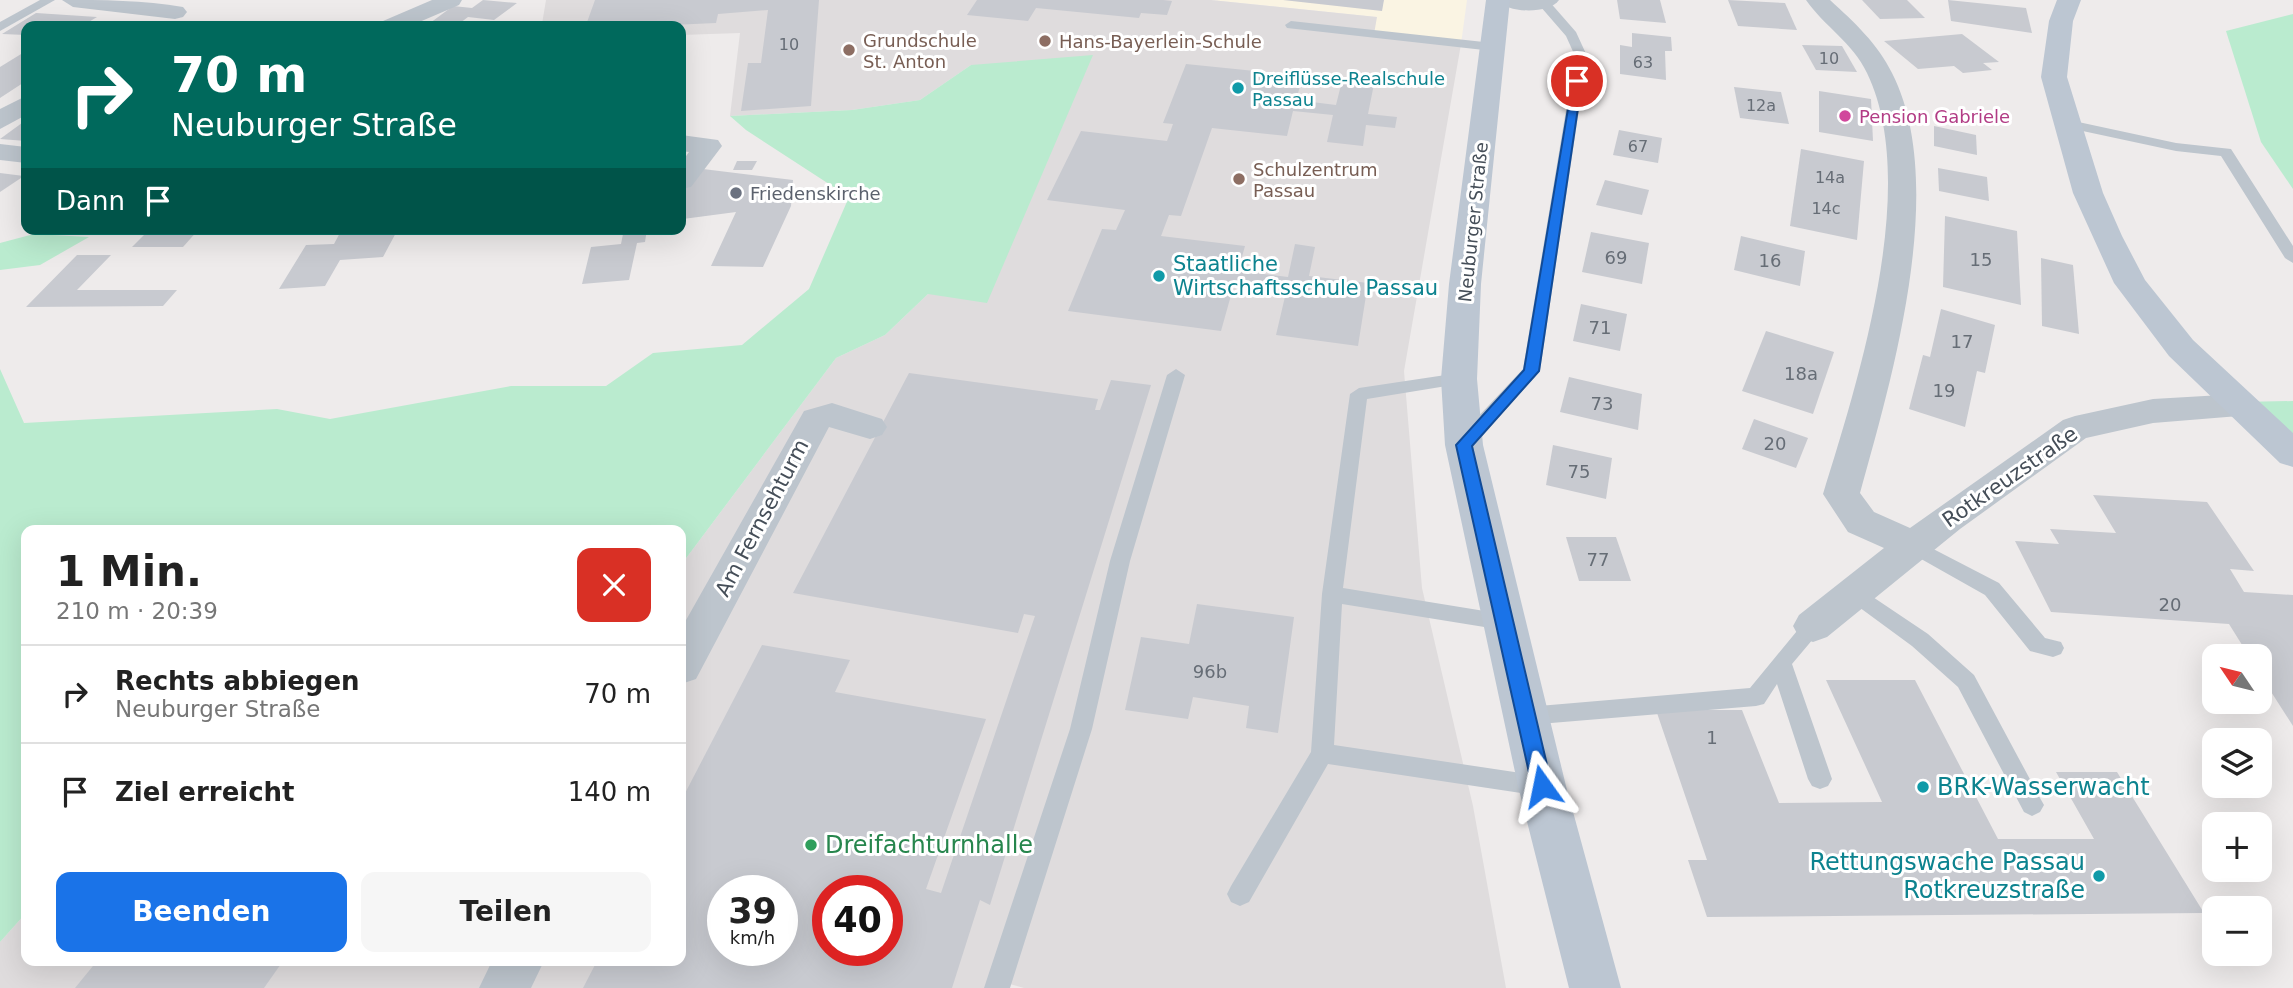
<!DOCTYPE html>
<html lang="de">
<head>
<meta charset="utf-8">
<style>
	:root { --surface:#fff; --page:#f6f6f6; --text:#222; --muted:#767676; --line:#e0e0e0; --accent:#1a73e8 }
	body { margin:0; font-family:"DejaVu Sans",sans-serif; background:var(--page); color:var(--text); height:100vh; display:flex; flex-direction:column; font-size:26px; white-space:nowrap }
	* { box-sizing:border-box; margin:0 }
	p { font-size:23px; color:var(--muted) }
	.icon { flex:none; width:38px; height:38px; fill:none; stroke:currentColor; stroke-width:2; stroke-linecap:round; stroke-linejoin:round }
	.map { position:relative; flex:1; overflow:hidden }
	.details { position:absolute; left:21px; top:525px; width:665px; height:441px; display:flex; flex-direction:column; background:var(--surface); border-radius:14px; box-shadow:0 7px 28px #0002 }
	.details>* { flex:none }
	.guide { position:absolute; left:21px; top:21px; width:665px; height:214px; border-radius:14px; box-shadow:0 7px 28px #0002; background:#00695c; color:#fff; overflow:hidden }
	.needle { width:46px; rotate:305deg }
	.controls { position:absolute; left:2202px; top:644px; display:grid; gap:14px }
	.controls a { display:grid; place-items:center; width:70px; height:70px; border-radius:14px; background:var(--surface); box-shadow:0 7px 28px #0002; font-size:35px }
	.speed { position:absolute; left:707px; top:875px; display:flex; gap:14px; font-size:35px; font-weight:700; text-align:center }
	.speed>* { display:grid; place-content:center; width:91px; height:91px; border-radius:50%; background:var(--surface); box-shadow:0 7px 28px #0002; line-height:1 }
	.speed small { font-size:18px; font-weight:400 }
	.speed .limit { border:10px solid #d22; background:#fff; color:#111 }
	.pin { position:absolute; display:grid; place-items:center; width:60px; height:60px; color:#fff; margin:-30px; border:4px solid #fff; border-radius:50%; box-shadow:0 2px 7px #0007 }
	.me { position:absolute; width:77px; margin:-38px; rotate:348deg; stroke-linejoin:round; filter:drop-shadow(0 0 5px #0008) }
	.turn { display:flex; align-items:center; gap:24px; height:147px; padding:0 35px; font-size:32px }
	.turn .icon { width:91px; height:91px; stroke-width:2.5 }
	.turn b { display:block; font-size:49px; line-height:60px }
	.then { display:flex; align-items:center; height:66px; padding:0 35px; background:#0003; gap:14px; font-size:26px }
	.round { display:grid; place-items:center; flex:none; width:74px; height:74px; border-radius:14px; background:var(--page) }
	.headline { display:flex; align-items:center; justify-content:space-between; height:119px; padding:0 35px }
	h1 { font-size:42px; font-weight:800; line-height:52px }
	.primary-button { display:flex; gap:14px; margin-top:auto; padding:14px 35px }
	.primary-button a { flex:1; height:80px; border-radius:14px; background:var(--accent); color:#fff; font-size:28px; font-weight:800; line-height:80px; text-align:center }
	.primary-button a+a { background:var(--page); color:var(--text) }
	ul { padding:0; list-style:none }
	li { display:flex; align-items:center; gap:21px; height:98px; padding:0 35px; border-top:2px solid var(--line) }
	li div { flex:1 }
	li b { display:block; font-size:26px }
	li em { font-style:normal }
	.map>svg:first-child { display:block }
	.commercial { fill:#faf4e3 }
	.education { fill:#dfdcdd; fill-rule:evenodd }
	.green { fill:#baebcf }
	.building { fill:#c8cad0; fill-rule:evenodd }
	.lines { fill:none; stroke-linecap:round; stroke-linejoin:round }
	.lane { fill:#bdc5cd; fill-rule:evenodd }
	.street { fill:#bdc5cd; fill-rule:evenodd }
	.secondary { fill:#bcc6d2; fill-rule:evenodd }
	.route { fill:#1a73e8; stroke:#114b97; stroke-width:2 }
	.education-dot { fill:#8d6e63; stroke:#fff; stroke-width:2.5 }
	.culture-dot { fill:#0f9aa8; stroke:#fff; stroke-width:2.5 }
	.hotel-dot { fill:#d1479c; stroke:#fff; stroke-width:2.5 }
	.worship-dot { fill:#6b7280; stroke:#fff; stroke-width:2.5 }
	.leisure-dot { fill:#2e9e5b; stroke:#fff; stroke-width:2.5 }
	.labels { text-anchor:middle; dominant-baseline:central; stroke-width:6; stroke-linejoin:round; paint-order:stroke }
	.far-number-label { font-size:16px; fill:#666d76 }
	.far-education-label { font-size:18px; fill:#785e54; stroke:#fff; text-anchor:start }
	.far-culture-label { font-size:18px; fill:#0d838f; stroke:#fff; text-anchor:start }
	.far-hotel-label { font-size:18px; fill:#b23c85; stroke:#fff; text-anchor:start }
	.far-worship-label { font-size:18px; fill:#5b616d; stroke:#fff; text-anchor:start }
	.far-street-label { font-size:18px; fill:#454e58; stroke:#fff }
	.number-label { font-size:18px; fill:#666d76 }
	.culture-label { font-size:21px; fill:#0d838f; stroke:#fff; text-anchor:start }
	.street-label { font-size:21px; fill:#454e58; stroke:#fff }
	.near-culture-label { font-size:24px; fill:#0d838f; stroke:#fff; text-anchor:start }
	.near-leisure-label { font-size:24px; fill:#27864d; stroke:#fff; text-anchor:start }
</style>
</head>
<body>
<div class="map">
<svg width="2293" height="988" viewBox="0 0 2293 988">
	<rect width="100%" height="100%" fill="#eeebeb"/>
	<!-- commercial -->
	<path class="commercial" d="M1211 0H1467L1461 44 1374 34 1376 17Z"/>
	<!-- education -->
	<path class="education" d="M546 0H1211L1377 17 1374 34 1461 44 1404 371 1422 588 1473 806 1506 988H1024L1006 983 1004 988H0V942L26 913V961H681V565L836 358 885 335 928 294 971 65 920 100 852 110 730 116 740 33 681 35V26H550L542 24ZM723 891H782V950H723ZM828 891H887V950H828Z"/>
	<!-- green -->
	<g class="green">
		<path d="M2293 14V189L2261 142 2226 31Z"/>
		<path d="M1093 55 987 303 928 294 885 335 836 358 681 565V530H382L361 527 301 530H26V913L0 942V369L24 423 277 409 330 419 511 386H606L653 353 742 345 809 289 849 197 746 130 730 116 852 110 920 100 971 65Z"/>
		<path d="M34 234 89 237 40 265 0 270V243Z"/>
		<path d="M2293 401V455L2238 402Z"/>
	</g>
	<!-- building -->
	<g class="building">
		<path d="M483 0 517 3 494 20 468 17 456 26H426L453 6 472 8Z"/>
		<path d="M595 0H819L811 106 741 111 748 63H761L768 10 718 14 716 23 650 26 651 21 586 25Z"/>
		<path d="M977 0H1163L1172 1 1167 15 1141 13 1139 18 1036 8 1028 21 967 15Z"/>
		<path d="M1283 0H1384L1382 11Z"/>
		<path d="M1617 0H1660L1666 23 1620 19Z"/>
		<path d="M1728 0 1785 3 1797 30 1738 26Z"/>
		<path d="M1862 0H1907L1925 18 1880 19Z"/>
		<path d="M1948 0 2026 8 2032 33 1951 21Z"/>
		<path d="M36 13 97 17 82 26H26V35L2 34Z"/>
		<path d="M1632 33 1671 37 1672 51H1665L1666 80 1620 74V45L1632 47Z"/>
		<path d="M1962 34 1999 62 1983 63 1992 70 1963 73 1954 66 1918 69 1884 41Z"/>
		<path d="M1802 45 1842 46 1857 72 1816 70Z"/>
		<path d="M26 51V81L0 98V67Z"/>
		<path d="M1186 64 1303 76 1296 100 1336 105 1342 81 1374 84 1368 114 1397 117 1395 128 1366 125 1363 146 1327 142 1333 115 1293 111 1287 136 1212 128 1181 216 1169 215 1161 236 1245 246 1238 271 1288 277 1295 244 1315 247 1309 276 1368 283 1358 346 1276 335 1287 288 1235 281 1221 331 1068 311 1102 229 1116 230 1125 210 1047 200 1081 131 1167 141 1173 124 1163 123Z"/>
		<path d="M1734 87 1781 92 1789 124 1740 118Z"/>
		<path d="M1819 91 1871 99 1873 141 1819 132Z"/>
		<path d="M26 120V141L0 139Z"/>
		<path d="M1934 126 1976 135 1977 155 1934 146Z"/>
		<path d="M1619 130 1662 138 1658 163 1613 155Z"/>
		<path d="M1801 149 1864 161 1857 240 1790 226Z"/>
		<path d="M737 161H757L752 170H733Z"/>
		<path d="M1938 168 1987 177 1989 201 1939 191Z"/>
		<path d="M703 169 793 180 791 206 763 267 711 266 736 212 683 219 681 192Z"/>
		<path d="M0 173 24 176 0 192Z"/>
		<path d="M1605 180 1649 190 1642 215 1596 205Z"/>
		<path d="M1945 216 2017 231 2021 305 1943 287Z"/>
		<path d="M150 229H199L183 247H132Z"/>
		<path d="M342 229H398L383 257 340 260 325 286 279 289 306 245 334 244Z"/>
		<path d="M624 229H647L645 242 637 243 629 280 582 284 591 247 621 244Z"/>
		<path d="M1591 232 1649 243 1642 284 1582 272Z"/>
		<path d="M1741 236 1805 251 1800 286 1734 270Z"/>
		<path d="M77 255H111L77 290H177L163 306 26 307Z"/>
		<path d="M2041 258 2073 265 2079 334 2042 326Z"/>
		<path d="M1581 304 1627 314 1620 351 1573 341Z"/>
		<path d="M1941 309 1995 325 1985 373 1977 371 1965 427 1909 409 1923 355 1930 357Z"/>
		<path d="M1766 331 1834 352 1813 414 1742 391Z"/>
		<path d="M909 373 1098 399 1095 410H1100L1111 380 1151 385 990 905 980 900 952 988H583L597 961H681V801L762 645 850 660 835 692 986 719 926 889 941 893 1035 616 1024 614 1018 633 793 593ZM723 891H782V950H723ZM828 891H887V950H828Z"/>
		<path d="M1569 377 1642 394 1638 430 1560 412Z"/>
		<path d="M1754 419 1808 438 1796 468 1742 449Z"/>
		<path d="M1553 445 1612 458 1606 499 1546 485Z"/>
		<path d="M2093 495 2207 502 2254 571 2230 569 2244 592 2293 595V726L2259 673V656H2249L2229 624 2051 612 2015 541 2059 544 2050 529 2116 533Z"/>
		<path d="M1566 537H1616L1631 581H1579Z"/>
		<path d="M1197 604 1294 617 1278 733 1246 728 1249 706 1193 697 1188 719 1125 710 1141 637 1189 644Z"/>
		<path d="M1826 680H1915L1998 839H2094L2056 772H2117L2204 913 1707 917 1688 860H1707L1656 710H1742L1779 803 1882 802Z"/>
		<path d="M97 961H283L264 988H75Z"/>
	</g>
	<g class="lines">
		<!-- lane -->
		<g class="lane">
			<path d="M40 0H55L0 31V22Z"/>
			<path d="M1540 0H1548L1576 32 1587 56 1540 371 1471 449 1464 450 1455 444 1457 439 1523 369 1575 56 1566 36 1540 6Z"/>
			<path d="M1291 21 1493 43 1499 47 1493 51 1287 28 1285 25Z"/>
			<path d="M2069 120 2176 143 2231 149 2293 246V263L2285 258 2221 156 2176 151 2064 127 2062 124Z"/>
			<path d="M1176 369 1185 375 1130 561 1092 729 1010 988H984L1070 729 1110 561 1167 375Z"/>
			<path d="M1459 373 1468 379 1465 383 1367 399 1343 588 1503 614 1510 616 1514 622 1510 628 1503 630 1342 604 1334 745 1541 776 1549 779 1553 786 1549 793 1541 796 1328 764 1249 902 1240 906 1231 902 1227 894 1231 886 1311 752 1322 594 1350 394 1359 388Z"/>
			<path d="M1914 539 1999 583 2045 638 2061 642 2064 648 2061 654 2053 657 2030 651 1985 595 1907 551 1904 546 1907 541Z"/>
			<path d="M1855 585 1928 634 1974 675 2040 798 2044 805 2040 812 2032 816 2024 812 1958 687 1912 646 1848 599 1845 593 1848 587Z"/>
			<path d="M1813 618 1820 620 1824 626 1792 664 1832 779 1828 786 1820 789 1812 786 1808 779 1777 684 1764 704 1756 706 1527 725 1519 723 1516 716 1519 709 1527 707 1750 688 1806 620Z"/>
		</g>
		<!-- street -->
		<g class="street">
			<path d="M62 0C102 0 144 0 183 7L187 12 183 17 175 19 73 7Z"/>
			<path d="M432 0H462L459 5 410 26H379L383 21Z"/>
			<path d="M1498 0H1559C1550 14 1507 14 1498 0Z"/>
			<path d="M1806 0H1830C1854 22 1878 44 1892 73 1949 185 1892 378 1860 493L1874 512 1910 528 2063 420 2075 416 2153 399 2239 394 2251 397 2256 405 2251 413 2239 416 2153 423 2086 438 1960 529 1827 637 1813 642 1799 637 1793 626 1799 615 1884 548 1848 532 1823 494C1858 381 1921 185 1867 73 1853 43 1824 26 1806 0Z"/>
			<path d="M26 96V115L0 129V109Z"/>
			<path d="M681 135 718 140 722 146 691 187 681 189V163L689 152 681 151Z"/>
			<path d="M0 144 26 147V163L0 160Z"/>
			<path d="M832 403 882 419 887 427 882 435 870 439 829 427 696 679 681 684V629L804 411Z"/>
			<path d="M492 961H544L531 988H479Z"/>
		</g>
		<!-- secondary -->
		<g class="secondary">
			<path d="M1486 0H1510L1481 284 1477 379 1483 445 1566 786 1621 988H1569L1518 786 1445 445 1441 379 1449 284Z"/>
			<path d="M2057 0H2081L2073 21 2067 77 2103 193 2122 236 2145 280 2193 340 2293 433V467L2280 463 2169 356 2114 283 2073 193 2041 77 2049 21Z"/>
		</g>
	</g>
	<!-- route -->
	<path class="route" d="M1573 79 1582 81 1539 371 1472 446 1552 786 1549 792 1542 795 1535 792 1532 786 1456 445 1524 370Z"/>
	<!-- markers -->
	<g class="education-dot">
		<circle cx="1045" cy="41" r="7"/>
		<circle cx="849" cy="50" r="7"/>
		<circle cx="1239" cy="179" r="7"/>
	</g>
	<g class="culture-dot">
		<circle cx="1238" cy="88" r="7"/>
		<circle cx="1159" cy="276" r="7"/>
		<circle cx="1923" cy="787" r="7"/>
		<circle cx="2099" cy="876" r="7"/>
	</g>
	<circle class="hotel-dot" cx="1845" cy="116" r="7"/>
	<circle class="worship-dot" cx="736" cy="193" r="7"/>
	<circle class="leisure-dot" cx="811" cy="845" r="7"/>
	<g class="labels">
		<!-- far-number labels -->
		<g class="far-number-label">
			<text x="789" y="44">10</text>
			<text x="1829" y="58">10</text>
			<text x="1643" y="62">63</text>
			<text x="1761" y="105">12a</text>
			<text x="1638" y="146">67</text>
			<text x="1830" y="177">14a</text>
			<text x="1826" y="208">14c</text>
		</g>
		<!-- far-education labels -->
		<g class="far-education-label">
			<text x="863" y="40">Grundschule<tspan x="863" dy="21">St. Anton</tspan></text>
			<text x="1059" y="41">Hans-Bayerlein-Schule</text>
			<text x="1253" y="169">Schulzentrum<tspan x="1253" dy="21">Passau</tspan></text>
		</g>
		<!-- far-culture labels -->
		<g class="far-culture-label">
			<text x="1252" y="78">Dreiflüsse-Realschule<tspan x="1252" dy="21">Passau</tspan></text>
		</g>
		<!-- far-hotel labels -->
		<g class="far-hotel-label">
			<text x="1859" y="116">Pension Gabriele</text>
		</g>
		<!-- far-worship labels -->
		<g class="far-worship-label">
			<text x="750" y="193">Friedenskirche</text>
		</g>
		<!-- far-street labels -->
		<g class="far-street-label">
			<text transform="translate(1473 222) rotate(-84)">Neuburger Straße</text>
		</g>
		<!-- number labels -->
		<g class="number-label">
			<text x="1616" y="257">69</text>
			<text x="1981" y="259">15</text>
			<text x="1770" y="260">16</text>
			<text x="1600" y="327">71</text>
			<text x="1962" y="341">17</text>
			<text x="1801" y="373">18a</text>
			<text x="1944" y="390">19</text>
			<text x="1602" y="403">73</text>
			<text x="1775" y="443">20</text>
			<text x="1579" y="471">75</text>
			<text x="1598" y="559">77</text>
			<text x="2170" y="604">20</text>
			<text x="1210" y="671">96b</text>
			<text x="1712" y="737">1</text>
		</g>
		<!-- culture labels -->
		<g class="culture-label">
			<text x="1173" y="264">Staatliche<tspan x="1173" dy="24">Wirtschaftsschule Passau</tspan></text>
		</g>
		<!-- street labels -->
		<g class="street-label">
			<text transform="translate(2010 477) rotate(-35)">Rotkreuzstraße</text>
			<text transform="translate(762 518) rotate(-62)">Am Fernsehturm</text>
		</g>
		<!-- near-culture labels -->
		<g class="near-culture-label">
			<text x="1937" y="787">BRK-Wasserwacht</text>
			<text x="2085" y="862" text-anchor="end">Rettungswache Passau<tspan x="2085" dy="28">Rotkreuzstraße</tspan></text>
		</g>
		<!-- near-leisure labels -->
		<g class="near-leisure-label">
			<text x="825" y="845">Dreifachturnhalle</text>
		</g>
	</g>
</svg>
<div class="controls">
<a><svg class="needle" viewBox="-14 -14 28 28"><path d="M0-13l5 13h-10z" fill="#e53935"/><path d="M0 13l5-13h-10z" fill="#767676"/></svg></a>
<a><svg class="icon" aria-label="layers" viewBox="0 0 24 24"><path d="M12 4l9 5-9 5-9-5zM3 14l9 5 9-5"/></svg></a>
<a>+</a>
<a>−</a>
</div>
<div class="speed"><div>39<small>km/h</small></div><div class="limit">40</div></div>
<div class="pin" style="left:1577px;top:81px;background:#d93025"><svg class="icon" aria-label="arrive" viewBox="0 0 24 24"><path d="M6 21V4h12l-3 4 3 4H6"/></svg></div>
<svg class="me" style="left:1542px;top:786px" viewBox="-20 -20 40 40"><path d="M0-17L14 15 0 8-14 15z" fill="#1a73e8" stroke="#fff" stroke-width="4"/></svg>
<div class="guide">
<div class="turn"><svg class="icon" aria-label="right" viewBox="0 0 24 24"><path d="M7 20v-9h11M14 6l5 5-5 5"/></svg><div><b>70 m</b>Neuburger Straße</div></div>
<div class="then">Dann<svg class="icon" aria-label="arrive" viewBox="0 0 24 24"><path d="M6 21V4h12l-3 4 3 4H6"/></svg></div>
</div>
<section class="details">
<div class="headline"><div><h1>1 Min.</h1><p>210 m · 20:39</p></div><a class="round" style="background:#d93025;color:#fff"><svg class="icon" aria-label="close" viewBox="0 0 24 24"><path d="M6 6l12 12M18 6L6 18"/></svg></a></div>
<ul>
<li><svg class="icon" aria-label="right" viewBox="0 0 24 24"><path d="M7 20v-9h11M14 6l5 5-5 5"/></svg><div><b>Rechts abbiegen</b><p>Neuburger Straße</p></div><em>70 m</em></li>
<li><svg class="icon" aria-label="arrive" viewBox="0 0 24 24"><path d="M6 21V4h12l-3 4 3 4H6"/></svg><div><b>Ziel erreicht</b></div><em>140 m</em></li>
</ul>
<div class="primary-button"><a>Beenden</a><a>Teilen</a></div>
</section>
</div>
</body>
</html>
